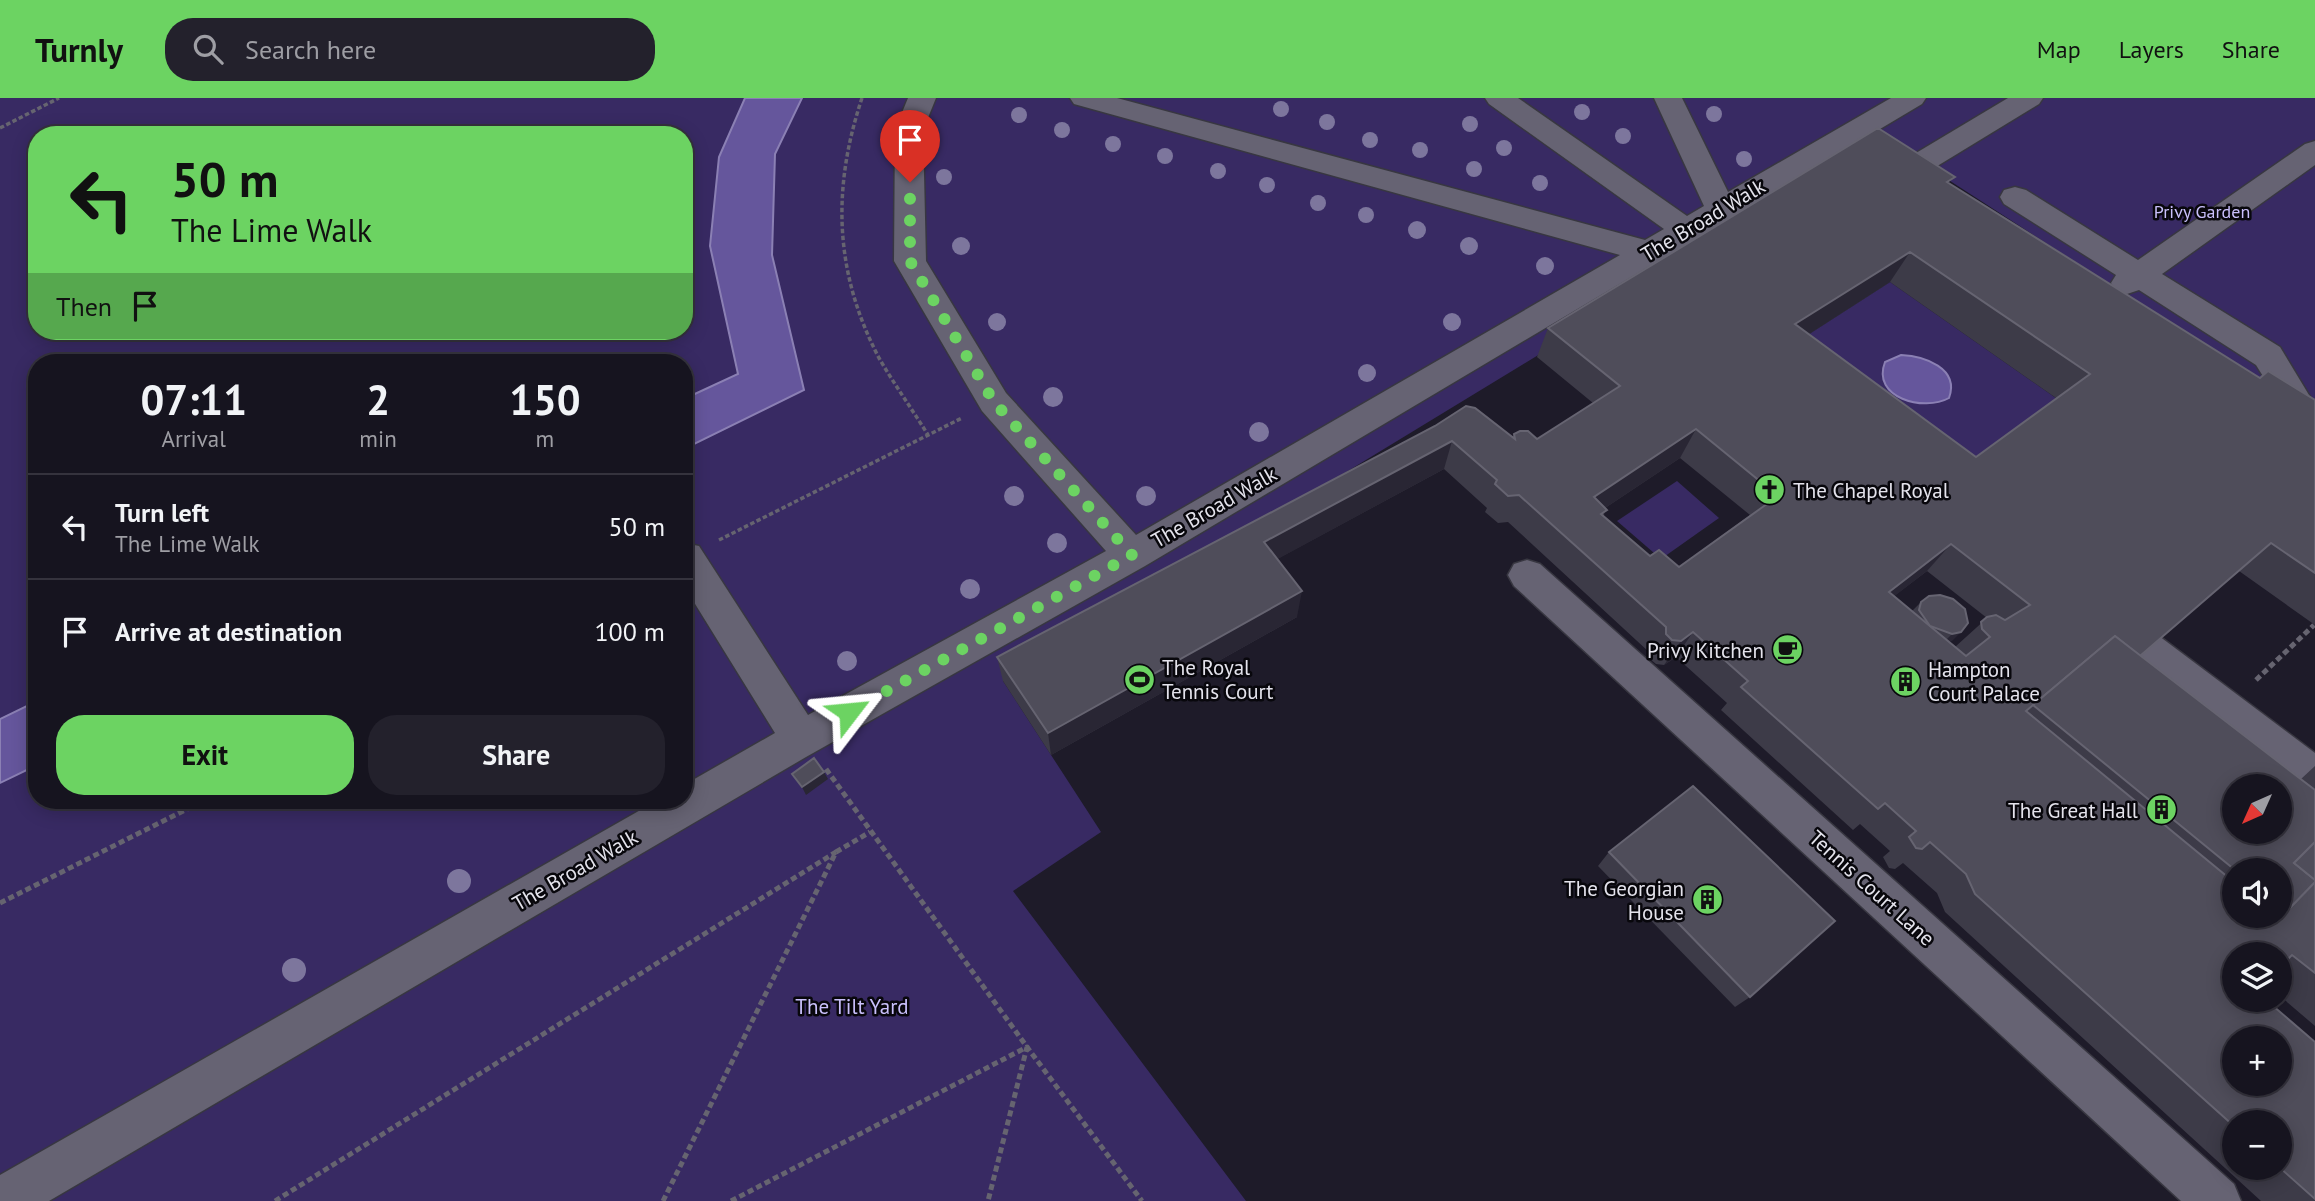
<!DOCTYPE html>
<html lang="en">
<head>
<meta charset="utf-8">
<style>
	:root { --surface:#16141f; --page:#23212c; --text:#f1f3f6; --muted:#9e9ea4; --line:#35333d; --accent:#6cd362 }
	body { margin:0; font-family:"PT Sans",sans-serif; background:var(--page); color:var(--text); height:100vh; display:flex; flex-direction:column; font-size:26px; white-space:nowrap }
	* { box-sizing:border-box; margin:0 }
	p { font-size:23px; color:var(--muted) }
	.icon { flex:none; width:38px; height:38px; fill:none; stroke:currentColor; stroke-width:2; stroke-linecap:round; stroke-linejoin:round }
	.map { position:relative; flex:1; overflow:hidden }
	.details { position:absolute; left:28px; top:256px; width:665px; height:455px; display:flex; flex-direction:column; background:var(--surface); border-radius:28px; box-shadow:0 4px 18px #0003,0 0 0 2px var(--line) }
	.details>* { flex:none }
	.guide { position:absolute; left:28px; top:28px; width:665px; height:214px; border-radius:28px; box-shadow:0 4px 18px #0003,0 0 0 2px var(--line); background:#6cd362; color:#111; overflow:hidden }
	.needle { width:46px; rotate:225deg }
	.fabs { position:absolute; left:2222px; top:676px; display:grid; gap:14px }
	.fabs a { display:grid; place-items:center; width:70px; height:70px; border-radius:50%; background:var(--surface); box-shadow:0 4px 18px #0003,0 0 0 2px var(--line); font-size:35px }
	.pin { position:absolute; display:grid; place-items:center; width:60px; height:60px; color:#fff; margin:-72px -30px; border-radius:50% 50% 50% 0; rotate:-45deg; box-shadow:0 0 7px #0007 }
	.pin .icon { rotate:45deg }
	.me { position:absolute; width:77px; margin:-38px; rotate:61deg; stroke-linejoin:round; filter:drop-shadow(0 0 5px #0008) }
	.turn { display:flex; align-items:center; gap:24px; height:147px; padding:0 28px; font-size:32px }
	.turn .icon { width:91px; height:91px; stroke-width:2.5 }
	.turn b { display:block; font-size:49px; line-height:60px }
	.then { display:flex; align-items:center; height:66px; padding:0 28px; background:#0003; gap:14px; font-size:26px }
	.eta { display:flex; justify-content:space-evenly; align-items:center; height:119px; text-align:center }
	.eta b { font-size:42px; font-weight:800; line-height:49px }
	.button { display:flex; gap:14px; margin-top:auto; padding:14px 28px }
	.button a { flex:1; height:80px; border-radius:28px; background:var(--accent); color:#111; font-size:28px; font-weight:800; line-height:80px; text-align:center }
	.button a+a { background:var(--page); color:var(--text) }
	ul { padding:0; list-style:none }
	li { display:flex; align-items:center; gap:21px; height:105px; padding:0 28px; border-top:2px solid var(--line) }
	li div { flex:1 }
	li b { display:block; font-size:26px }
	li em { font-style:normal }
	header { display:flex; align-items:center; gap:42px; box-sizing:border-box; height:98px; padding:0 35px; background:var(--accent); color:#111 }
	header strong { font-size:33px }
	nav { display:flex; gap:38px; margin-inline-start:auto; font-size:24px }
	.search { width:490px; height:63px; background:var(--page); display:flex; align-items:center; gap:18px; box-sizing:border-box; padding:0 24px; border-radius:28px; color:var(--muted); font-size:26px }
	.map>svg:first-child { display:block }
	.green { fill:#382a63; fill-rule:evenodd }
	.water { fill:#65569c; stroke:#8b80b4; stroke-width:2 }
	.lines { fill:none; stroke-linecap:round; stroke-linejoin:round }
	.minor-casing { stroke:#383741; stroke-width:3 }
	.path-far1 { stroke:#666470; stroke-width:3.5; stroke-dasharray:4.5 2.5; stroke-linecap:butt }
	.path { stroke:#666470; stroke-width:5; stroke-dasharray:6 3.5; stroke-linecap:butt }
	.minor { fill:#666373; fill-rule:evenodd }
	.tree { fill:#7d769d }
	.wall { fill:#3d3b48; fill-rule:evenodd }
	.shaded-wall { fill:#292634 }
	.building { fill:#4f4d5a; stroke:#666471; stroke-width:2; fill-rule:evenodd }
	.route { stroke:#6cd362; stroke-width:12; stroke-dasharray:0 21.6 }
	.labels { text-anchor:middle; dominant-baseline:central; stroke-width:5; stroke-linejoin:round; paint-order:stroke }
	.far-park-label { font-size:18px; fill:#cac0fc; stroke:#08070c }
	.street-label { font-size:21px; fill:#e4e3ec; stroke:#08070c }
	.poi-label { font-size:21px; fill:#e4e3ec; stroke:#08070c; text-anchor:start }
	.park-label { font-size:21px; fill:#cac0fc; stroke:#08070c }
</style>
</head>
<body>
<header>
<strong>Turnly</strong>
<div class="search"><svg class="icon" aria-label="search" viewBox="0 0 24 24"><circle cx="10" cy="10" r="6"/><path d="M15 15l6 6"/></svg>Search here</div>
<nav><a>Map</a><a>Layers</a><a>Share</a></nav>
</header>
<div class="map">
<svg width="2315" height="1103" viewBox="0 0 2315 1103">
	<rect width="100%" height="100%" fill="#1e1b29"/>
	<!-- green -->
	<g class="green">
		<path d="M0 0H2315V319L1910 57 1860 61 1003 583 1101 734 1013 793 1246 1103H0ZM37 37H684V233H37ZM37 264H684V702H37Z"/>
		<path d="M1890 184 2063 305 1951 387 1778 256Z"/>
		<path d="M1677 383 1719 420 1661 461 1617 423Z"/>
	</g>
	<!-- water -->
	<g class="water">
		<path d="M745 0H802L775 56 772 157 804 292 684 351V301L738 276 710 148 719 59Z"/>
		<path d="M1901 257C1924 258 1960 270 1949 300 1924 314 1871 300 1885 264Z"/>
		<path d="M37 603V667L0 685V621Z"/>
	</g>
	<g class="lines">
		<defs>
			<g id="minor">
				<path d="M908 0H936L923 32 926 163 1006 295 1136 437 1620 157 1074 6 1070 0H1117L1645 142 1664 131 1489 6 1485 0H1518L1687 118 1704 108 1654 0H1682L1728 94 1891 0H1926L1922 6 1709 133 1722 146 1717 154 1706 157 1685 147 1145 468 806 659 49 1103H0V1077L658 702H684V687L775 635 684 488V445L699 448 808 617 1106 453 982 313 894 163 895 32Z"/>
				<path d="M2008 0H2043L2039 6 1916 81 1906 84 1896 81 1891 74 1896 67Z"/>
				<path d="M2315 43V67L2162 176 2280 249 2312 302C2302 320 2287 333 2266 326L2261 317 2276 299 2256 267 2139 192 2127 196 2116 193 2111 185 2116 177 2004 106 2000 99 2004 92 2015 89 2026 92 2138 162 2305 46Z"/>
				<path d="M1527 462 1540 466 2234 1086 2241 1103H2181L1514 488 1508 477 1514 466Z"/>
				<path d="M2145 534 2159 538 2315 655V690L2309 692 2295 687 2131 562 2126 550 2131 538Z"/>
			</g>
		</defs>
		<!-- minor casing -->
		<use href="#minor" class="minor-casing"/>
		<!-- path-far1 -->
		<g class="path-far1">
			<path d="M862 0C832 90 834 174 879 260 894 286 912 311 928 337"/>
			<path d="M0 30 59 0"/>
			<path d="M719 442 962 320"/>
		</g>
		<!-- path -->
		<g class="path">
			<path d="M2256 582 2314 527"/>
			<path d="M826 671 1027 949 988 1103"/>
			<path d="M0 805 205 702"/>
			<path d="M275 1103 836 754"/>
			<path d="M663 1103 836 754 870 734"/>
			<path d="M731 1103 1027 949 1142 1103"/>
		</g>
		<!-- minor -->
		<use href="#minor" class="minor"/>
	</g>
	<!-- trees -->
	<g class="tree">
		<circle cx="1281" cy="11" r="8"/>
		<circle cx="1582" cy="14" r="8"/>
		<circle cx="1714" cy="16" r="8"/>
		<circle cx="1019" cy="17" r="8"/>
		<circle cx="1327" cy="24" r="8"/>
		<circle cx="1470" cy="26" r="8"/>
		<circle cx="1062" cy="32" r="8"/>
		<circle cx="1623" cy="38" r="8"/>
		<circle cx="1370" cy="42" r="8"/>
		<circle cx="1113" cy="46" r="8"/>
		<circle cx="1504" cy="50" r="8"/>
		<circle cx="1420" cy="52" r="8"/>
		<circle cx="1165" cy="58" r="8"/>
		<circle cx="1744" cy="61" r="8"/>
		<circle cx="1474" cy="71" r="8"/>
		<circle cx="1218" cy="73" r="8"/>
		<circle cx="944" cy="79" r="8"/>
		<circle cx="1540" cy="85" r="8"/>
		<circle cx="1267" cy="87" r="8"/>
		<circle cx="1318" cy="105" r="8"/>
		<circle cx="1366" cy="117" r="8"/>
		<circle cx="1417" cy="132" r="9"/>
		<circle cx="961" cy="148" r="9"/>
		<circle cx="1469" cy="148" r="9"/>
		<circle cx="1545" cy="168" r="9"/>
		<circle cx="997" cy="224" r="9"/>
		<circle cx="1452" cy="224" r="9"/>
		<circle cx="1367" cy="275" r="9"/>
		<circle cx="1053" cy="299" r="10"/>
		<circle cx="1259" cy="334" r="10"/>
		<circle cx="1014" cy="398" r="10"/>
		<circle cx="1146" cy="398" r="10"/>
		<circle cx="1057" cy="445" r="10"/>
		<circle cx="970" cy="491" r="10"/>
		<circle cx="847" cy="563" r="10"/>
		<circle cx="459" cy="783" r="12"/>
		<circle cx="294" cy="872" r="12"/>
	</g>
	<!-- wall -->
	<g class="wall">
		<path d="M1950 87 2260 280 2315 302V527L2239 473 2140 558 2301 681 2315 668V928L2280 898V856L2235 901 2315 944V1103H2261L1945 814 1937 795 1903 765 1895 771 1889 770 1883 759 1890 753 1860 726 1853 732 1721 612 1727 605 1676 559 1664 567 1656 566 1650 561 1649 554 1508 424 1498 425 1485 414 1487 410 1444 371 1277 461 1297 519 1051 657 1003 583 997 559 1435 328 1513 340 1514 336 1537 341 1593 305 1537 259 1548 230ZM1890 184 2056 300 1976 359 1809 236ZM1680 360 1750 417 1679 469 1650 458 1604 418 1605 410ZM1927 473 1987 520 1955 549 1949 543H1952L1953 501 1921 504 1912 513 1894 498ZM2235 772H2280V817H2235ZM2235 1024 2280 1069H2235Z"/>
		<path d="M1609 754 1750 899 1735 909 1598 768Z"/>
	</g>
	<!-- shaded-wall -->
	<g class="shaded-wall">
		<path d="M1910 154 1890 184 1778 256 1795 226Z"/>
		<path d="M1696 331 1680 360 1581 426 1594 399Z"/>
		<path d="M1452 343 1444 371 1261 470 1264 444Z"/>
		<path d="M1951 446 1927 473 1866 520 1889 494Z"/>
		<path d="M1302 493 1297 519 1051 657 1048 635Z"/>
		<path d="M1693 534 1676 559 1664 567 1681 543Z"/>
		<path d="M1961 534 1952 543 1943 545 1952 536Z"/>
		<path d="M824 674 828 681 806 697 802 689Z"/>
	</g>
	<!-- building -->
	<g class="building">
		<path d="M1878 30 1955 79 1947 84 2260 280 2268 273 2315 302V475L2271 445 2140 558 2115 538 2026 613 2235 785V817H2274L2276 818 2280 817V816L2286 814 2315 784V875L2292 857 2280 869V856H2235V901H2265L2315 944V1101L2279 1069H2280V1024H2235V1029L1975 796 1966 776 1930 744 1922 751 1916 750 1909 739 1916 733 1885 705 1878 711 1741 589 1748 583 1693 534 1681 543 1672 542 1666 536V529L1519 397 1508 398 1495 386 1497 382 1452 343 1264 444 1302 493 1048 635 997 559 1435 328 1466 308 1475 310 1515 341 1514 336 1520 333H1528L1537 341 1620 288 1548 230ZM1910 154 2090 276 1976 359 1795 226ZM1696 331 1778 398 1679 469 1659 452 1650 458 1601 416 1607 412 1594 399ZM1951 446 2030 507 2005 522 1996 517 1987 519 1981 524 1982 531 1990 539 1966 558 1889 494ZM2235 940H2280V985H2235Z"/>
		<path d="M1940 497 1953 501 1965 511 1968 525 1961 534 1952 536 1930 528 1919 512 1921 504 1929 498Z"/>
		<path d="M2115 538 2315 692V744L2294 765 2315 782V784L2286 814 2280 809V772H2235L2033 607ZM2235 688H2280V733H2235Z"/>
		<path d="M814 660 824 674 802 689 792 676Z"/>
		<path d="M1693 688 1835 823 1750 899 1609 754Z"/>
		<path d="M2315 744V782L2294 765Z"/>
	</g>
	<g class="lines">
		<!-- route -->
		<path class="route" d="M849 614 1132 457 994 304 910 163V84"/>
	</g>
	<!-- icons -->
	<defs>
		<symbol id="church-disc" viewBox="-11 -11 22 22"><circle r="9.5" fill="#6cd362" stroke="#08070c"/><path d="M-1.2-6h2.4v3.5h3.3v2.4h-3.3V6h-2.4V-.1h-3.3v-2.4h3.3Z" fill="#111"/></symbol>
		<symbol id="cafe-disc" viewBox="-11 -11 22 22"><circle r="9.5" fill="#6cd362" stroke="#08070c"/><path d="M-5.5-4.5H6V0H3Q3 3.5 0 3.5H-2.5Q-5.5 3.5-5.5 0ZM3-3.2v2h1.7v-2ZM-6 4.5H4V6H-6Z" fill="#111"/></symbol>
		<symbol id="stadium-disc" viewBox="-11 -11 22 22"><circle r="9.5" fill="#6cd362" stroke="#08070c"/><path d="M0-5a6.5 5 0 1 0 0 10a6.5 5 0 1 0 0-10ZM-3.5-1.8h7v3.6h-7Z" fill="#111"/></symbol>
		<symbol id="building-disc" viewBox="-11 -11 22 22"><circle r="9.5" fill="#6cd362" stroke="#08070c"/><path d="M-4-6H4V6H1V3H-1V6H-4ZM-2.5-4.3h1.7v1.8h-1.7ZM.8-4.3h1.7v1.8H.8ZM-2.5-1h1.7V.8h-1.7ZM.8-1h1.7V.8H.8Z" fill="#111"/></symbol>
	</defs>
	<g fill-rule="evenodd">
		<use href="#church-disc" x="1752" y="374" width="35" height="35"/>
		<use href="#cafe-disc" x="1770" y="534" width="35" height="35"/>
		<use href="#stadium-disc" x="1122" y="564" width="35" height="35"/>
		<use href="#building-disc" x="1888" y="566" width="35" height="35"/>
		<use href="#building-disc" x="2144" y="694" width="35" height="35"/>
		<use href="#building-disc" x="1690" y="784" width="35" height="35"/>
	</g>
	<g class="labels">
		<!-- far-park labels -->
		<g class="far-park-label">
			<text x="2202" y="113">Privy Garden</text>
		</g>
		<!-- street labels -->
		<g class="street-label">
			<text transform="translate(1703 122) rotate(-31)">The Broad Walk</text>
			<text transform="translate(1214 409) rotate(-30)">The Broad Walk</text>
			<text transform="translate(575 772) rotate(-30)">The Broad Walk</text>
			<text transform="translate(1872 790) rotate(42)">Tennis Court Lane</text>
		</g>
		<!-- poi labels -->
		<g class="poi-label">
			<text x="1793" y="392">The Chapel Royal</text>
			<text x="1764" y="552" text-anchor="end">Privy Kitchen</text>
			<text x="1162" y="569">The Royal<tspan x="1162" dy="24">Tennis Court</tspan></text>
			<text x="1928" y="571">Hampton<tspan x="1928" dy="24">Court Palace</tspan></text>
			<text x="2138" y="712" text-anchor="end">The Great Hall</text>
			<text x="1684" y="790" text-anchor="end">The Georgian<tspan x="1684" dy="24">House</tspan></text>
		</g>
		<!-- park labels -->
		<g class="park-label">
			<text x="852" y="908">The Tilt Yard</text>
		</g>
	</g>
</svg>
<div class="fabs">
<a><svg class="needle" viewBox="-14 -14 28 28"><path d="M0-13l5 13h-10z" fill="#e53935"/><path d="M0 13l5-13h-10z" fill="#9e9ea4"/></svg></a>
<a><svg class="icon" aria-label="sound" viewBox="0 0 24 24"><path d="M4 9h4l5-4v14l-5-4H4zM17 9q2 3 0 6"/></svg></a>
<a><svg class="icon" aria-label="layers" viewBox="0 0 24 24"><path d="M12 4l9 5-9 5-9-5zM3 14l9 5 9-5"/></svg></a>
<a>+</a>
<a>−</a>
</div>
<div class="pin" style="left:910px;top:84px;background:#d93025"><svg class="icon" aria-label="arrive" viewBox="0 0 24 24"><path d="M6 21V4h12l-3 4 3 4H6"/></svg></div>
<svg class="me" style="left:849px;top:614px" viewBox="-20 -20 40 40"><path d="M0-17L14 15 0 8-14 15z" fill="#6cd362" stroke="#fff" stroke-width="4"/></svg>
<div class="guide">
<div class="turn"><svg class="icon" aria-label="left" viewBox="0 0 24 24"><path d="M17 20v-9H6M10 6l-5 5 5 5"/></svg><div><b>50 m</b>The Lime Walk</div></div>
<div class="then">Then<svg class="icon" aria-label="arrive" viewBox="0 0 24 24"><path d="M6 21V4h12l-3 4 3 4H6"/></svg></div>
</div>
<section class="details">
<div class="eta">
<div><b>07:11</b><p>Arrival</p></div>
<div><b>2</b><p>min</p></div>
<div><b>150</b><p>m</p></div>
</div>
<ul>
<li><svg class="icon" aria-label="left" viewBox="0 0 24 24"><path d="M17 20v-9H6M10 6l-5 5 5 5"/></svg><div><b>Turn left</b><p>The Lime Walk</p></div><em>50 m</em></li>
<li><svg class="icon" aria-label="arrive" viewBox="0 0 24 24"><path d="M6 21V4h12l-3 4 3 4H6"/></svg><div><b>Arrive at destination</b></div><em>100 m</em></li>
</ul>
<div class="button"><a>Exit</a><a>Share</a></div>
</section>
</div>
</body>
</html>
